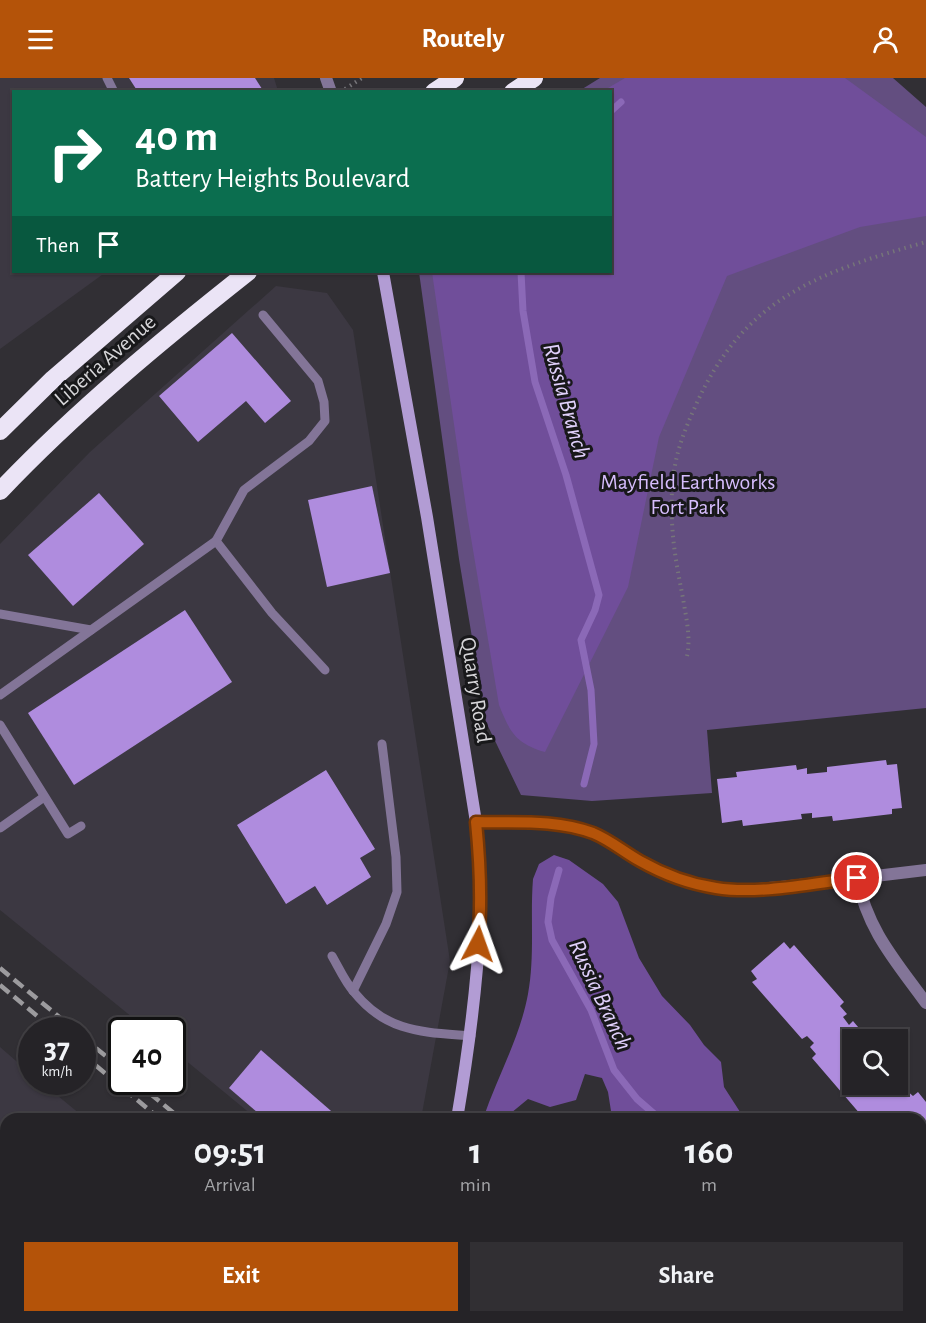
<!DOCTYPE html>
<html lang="en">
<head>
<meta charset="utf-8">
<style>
	:root { --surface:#252327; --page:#312f33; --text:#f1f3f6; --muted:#a3a4a7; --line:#424044; --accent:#b45309 }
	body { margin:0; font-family:"Alegreya Sans",sans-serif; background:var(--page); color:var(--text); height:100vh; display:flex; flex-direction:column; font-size:22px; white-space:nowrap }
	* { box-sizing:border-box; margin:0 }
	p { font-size:20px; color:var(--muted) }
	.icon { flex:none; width:33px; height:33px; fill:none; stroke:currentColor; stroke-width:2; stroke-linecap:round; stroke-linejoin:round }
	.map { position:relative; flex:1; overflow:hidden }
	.details { position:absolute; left:0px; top:1035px; width:927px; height:210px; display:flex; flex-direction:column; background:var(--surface); border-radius:18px 18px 0 0; box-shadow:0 2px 4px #0004,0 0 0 2px var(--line) }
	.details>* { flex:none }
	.banner { position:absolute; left:12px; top:12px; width:600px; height:183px; border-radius:0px; box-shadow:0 2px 4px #0004,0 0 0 2px var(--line); background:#0b6e4f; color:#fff; overflow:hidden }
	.fabs { position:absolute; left:842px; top:951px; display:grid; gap:12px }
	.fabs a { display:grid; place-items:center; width:66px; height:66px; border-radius:0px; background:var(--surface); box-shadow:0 2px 4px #0004,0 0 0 2px var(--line); font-size:30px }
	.speed { position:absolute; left:18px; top:939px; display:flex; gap:12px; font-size:30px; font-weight:700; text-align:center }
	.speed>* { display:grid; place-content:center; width:78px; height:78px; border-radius:50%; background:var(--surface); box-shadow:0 2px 4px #0004,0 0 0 2px var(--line); line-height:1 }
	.speed small { font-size:15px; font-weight:400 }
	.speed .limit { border:3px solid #111; border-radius:9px; background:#fff; color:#111 }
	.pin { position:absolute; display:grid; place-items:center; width:51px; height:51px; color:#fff; margin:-26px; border:3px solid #fff; border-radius:50%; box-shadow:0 2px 6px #0007 }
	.me { position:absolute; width:66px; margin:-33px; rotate:4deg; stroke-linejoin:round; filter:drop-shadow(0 0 4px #0008) }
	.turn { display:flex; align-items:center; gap:21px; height:126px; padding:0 24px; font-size:27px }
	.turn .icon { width:78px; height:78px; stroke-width:2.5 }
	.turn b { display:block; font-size:42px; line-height:51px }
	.then { display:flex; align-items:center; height:57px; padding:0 24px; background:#0003; gap:12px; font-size:22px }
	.eta { display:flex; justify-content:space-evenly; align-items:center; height:102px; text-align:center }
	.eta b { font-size:36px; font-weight:600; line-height:42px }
	.cta { display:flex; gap:12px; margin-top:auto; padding:12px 24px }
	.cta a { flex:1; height:69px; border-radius:0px; background:var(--accent); color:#fff; font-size:24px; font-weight:600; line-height:69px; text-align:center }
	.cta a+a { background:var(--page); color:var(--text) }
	header { display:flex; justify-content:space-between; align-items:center; height:78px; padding:0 24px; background:var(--accent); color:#fff; font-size:27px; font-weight:600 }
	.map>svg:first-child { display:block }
	.built { fill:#3c3842 }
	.green { fill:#634e80 }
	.forest { fill:#704e9a }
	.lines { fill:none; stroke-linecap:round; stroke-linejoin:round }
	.stream { stroke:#8b69b7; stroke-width:7 }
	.building { fill:#af8cde }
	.path { stroke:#767579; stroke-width:4; stroke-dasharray:1.5 4.5; stroke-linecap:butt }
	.lane { stroke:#837598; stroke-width:9 }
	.street { stroke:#837598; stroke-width:12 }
	.secondary { stroke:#b29cd4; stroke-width:12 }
	.highway { stroke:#ebe4f6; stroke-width:18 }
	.rail { stroke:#9c9b9e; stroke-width:4.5; stroke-dasharray:12 6; stroke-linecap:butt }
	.route-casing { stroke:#753606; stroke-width:15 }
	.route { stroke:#b45309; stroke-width:10 }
	.labels { text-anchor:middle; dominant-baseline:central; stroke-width:6; stroke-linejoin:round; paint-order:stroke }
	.street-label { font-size:22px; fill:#d6d5d8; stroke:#18181a }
	.park-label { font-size:22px; fill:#d6bdfd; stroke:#18181a }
	.water-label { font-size:24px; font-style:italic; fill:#e1d1fc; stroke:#18181a }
</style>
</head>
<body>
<header><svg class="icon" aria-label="menu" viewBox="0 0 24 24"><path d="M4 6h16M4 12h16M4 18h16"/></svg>Routely<svg class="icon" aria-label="person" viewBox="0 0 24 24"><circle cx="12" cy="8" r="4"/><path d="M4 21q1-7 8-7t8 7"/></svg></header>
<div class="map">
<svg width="926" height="1245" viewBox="0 0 926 1245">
	<rect width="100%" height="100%" fill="#312f34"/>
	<!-- built -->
	<g class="built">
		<path d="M0 0H274L278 13 14 14V194H106L0 271Z"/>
		<path d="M276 208 327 215 353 252 450 883 421 1041H257L173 972 172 952H148L0 832V466L90 374Z"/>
		<path d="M0 969 31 996 32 1004H41L86 1041H6V1239H324L332 1245H0Z"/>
	</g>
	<!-- green -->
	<path class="green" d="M600 0H893L926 29V630L707 652 712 715 592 723 521 717 486 644 459 481 419 194H610V14L579 13Z"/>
	<!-- forest -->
	<g class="forest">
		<path d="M625 0H845L926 59V138L860 149 727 198 659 359 628 509 545 674C515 665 510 654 499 627L467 436 432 194H610V14L603 13Z"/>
		<path d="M554 777 569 782 603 806 618 824 639 880 662 918 690 947 704 967 721 984 724 1009 742 1037 747 1041H648L638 1037 611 1033 608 1014 602 1000 585 996 576 1022 550 1029 528 1021 511 1035 509 1041H483C497 999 520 960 528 916 535 878 530 839 533 801L539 786Z"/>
	</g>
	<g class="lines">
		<!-- stream -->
		<g class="stream">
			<path d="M610 34 621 24"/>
			<path d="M521 194 523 233 535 304 566 397 599 517 595 532 581 562 591 612 594 666 584 706"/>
			<path d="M559 792 551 820 548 844 552 862 591 932 614 992 637 1021 660 1041"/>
			<path d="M921 1213 926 1216"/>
		</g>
	</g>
	<!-- building -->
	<g class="building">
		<path d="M129 0H255L264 14H138Z"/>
		<path d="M232 255 291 323 265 345 246 323 198 364 159 318Z"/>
		<path d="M372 408 390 495 327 509 308 422Z"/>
		<path d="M99 415 144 466 73 528 28 477Z"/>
		<path d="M185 532 232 604 74 707 28 635Z"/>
		<path d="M886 682 887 687 897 686 902 730 892 731V736L833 743 832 738 812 740V735L801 736 802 741 743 748 742 742 722 745 717 701 737 699 736 694 796 687 797 692 807 690V696L827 694V689Z"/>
		<path d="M326 692 375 771 360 780 371 799 327 827 315 808 286 826 237 747Z"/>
		<path d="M784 864 790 871 794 867 844 924 840 928 847 936 843 939 849 947 853 943 869 962H852V1006H897V993L903 1000 899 1004 906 1012 913 1018 918 1014 926 1024V1109L921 1103V1041H873L866 1033 861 1037 812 980 816 976 810 969 814 965 807 958 802 961 752 904 757 901 751 893Z"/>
		<path d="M261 972 338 1039 336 1041H265L229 1010Z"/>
	</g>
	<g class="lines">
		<!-- path -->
		<g class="path">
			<path d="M345 11 362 0"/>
			<path d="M687 578C691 559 686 540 683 520 678 495 673 469 672 443 670 396 676 371 695 329 743 220 819 194 926 164"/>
		</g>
		<!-- lane -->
		<g class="lane">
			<path d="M107 0 114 14"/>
			<path d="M263 237 318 303 324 324 325 343 309 363 244 412 216 463 272 535 325 592"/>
			<path d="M0 536 91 552"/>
			<path d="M0 617 216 463"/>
			<path d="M0 647 68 756 81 748"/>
			<path d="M0 750 44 719"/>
			<path d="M332 878C339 890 345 904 354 914 387 955 423 954 471 958"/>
			<path d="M353 913 386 846 397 814 396 779 382 666"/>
		</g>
		<!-- street -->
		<g class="street">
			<path d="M326 0 331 14"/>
			<path d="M476 744C515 745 556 741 593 755 610 762 624 774 640 783 664 796 690 806 717 810 747 814 778 809 808 806 847 801 887 797 926 792"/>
			<path d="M857 800C868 853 895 882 926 925"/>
		</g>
		<!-- secondary -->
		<g class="secondary">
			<path d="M383 194 427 439 476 744C479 777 482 811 480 845 477 911 468 976 457 1041"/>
			<path d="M514 1239 520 1245"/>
		</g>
		<!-- highway -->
		<g class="highway">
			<path d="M434 14 455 0"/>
			<path d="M513 14 534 0"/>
			<path d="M0 353 53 301 177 194"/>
			<path d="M0 413C76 333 162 262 248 194"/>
		</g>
		<!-- rail -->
		<g class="rail">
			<path d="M0 890 75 952"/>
			<path d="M0 907 54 952"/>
			<path d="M82 959 122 991"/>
			<path d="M82 976 160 1041"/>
			<path d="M136 1004 181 1041"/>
			<path d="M398 1239 406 1245"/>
			<path d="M419 1239 426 1245"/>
		</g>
	</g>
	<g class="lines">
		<defs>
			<path id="route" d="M478 866C482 825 480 784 476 744 515 745 555 741 593 755 610 762 624 774 640 783 663 796 689 806 716 810 759 817 814 805 857 800"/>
		</defs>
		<!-- route casing -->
		<use href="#route" class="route-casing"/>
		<!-- route -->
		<use href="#route" class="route"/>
	</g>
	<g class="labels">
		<!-- street labels -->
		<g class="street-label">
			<text transform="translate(105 282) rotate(-41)">Liberia Avenue</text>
			<text transform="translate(476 612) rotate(81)">Quarry Road</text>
		</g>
		<!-- park labels -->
		<g class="park-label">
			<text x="688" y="404">Mayfield Earthworks<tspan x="688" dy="25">Fort Park</tspan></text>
		</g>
		<!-- water labels -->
		<g class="water-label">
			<text transform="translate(566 323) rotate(74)">Russia Branch</text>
			<text transform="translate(600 917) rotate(65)">Russia Branch</text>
		</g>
	</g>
</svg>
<div class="fabs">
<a><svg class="icon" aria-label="search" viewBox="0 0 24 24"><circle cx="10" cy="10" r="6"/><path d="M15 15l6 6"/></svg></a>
</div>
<div class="speed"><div>37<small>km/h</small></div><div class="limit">40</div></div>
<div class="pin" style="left:857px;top:800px;background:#d93025"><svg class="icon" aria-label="arrive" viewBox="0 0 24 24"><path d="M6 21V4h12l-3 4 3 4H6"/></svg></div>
<svg class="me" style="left:478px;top:866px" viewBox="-20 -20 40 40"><path d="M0-17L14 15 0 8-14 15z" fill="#b45309" stroke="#fff" stroke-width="4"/></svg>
<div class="banner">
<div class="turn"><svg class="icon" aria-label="right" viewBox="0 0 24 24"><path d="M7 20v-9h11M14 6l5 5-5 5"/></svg><div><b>40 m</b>Battery Heights Boulevard</div></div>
<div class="then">Then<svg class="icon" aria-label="arrive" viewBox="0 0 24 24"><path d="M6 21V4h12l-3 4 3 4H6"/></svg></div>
</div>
<section class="details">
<div class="eta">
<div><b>09:51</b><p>Arrival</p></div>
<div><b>1</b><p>min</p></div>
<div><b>160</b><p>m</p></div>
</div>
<div class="cta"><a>Exit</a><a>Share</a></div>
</section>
</div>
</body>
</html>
